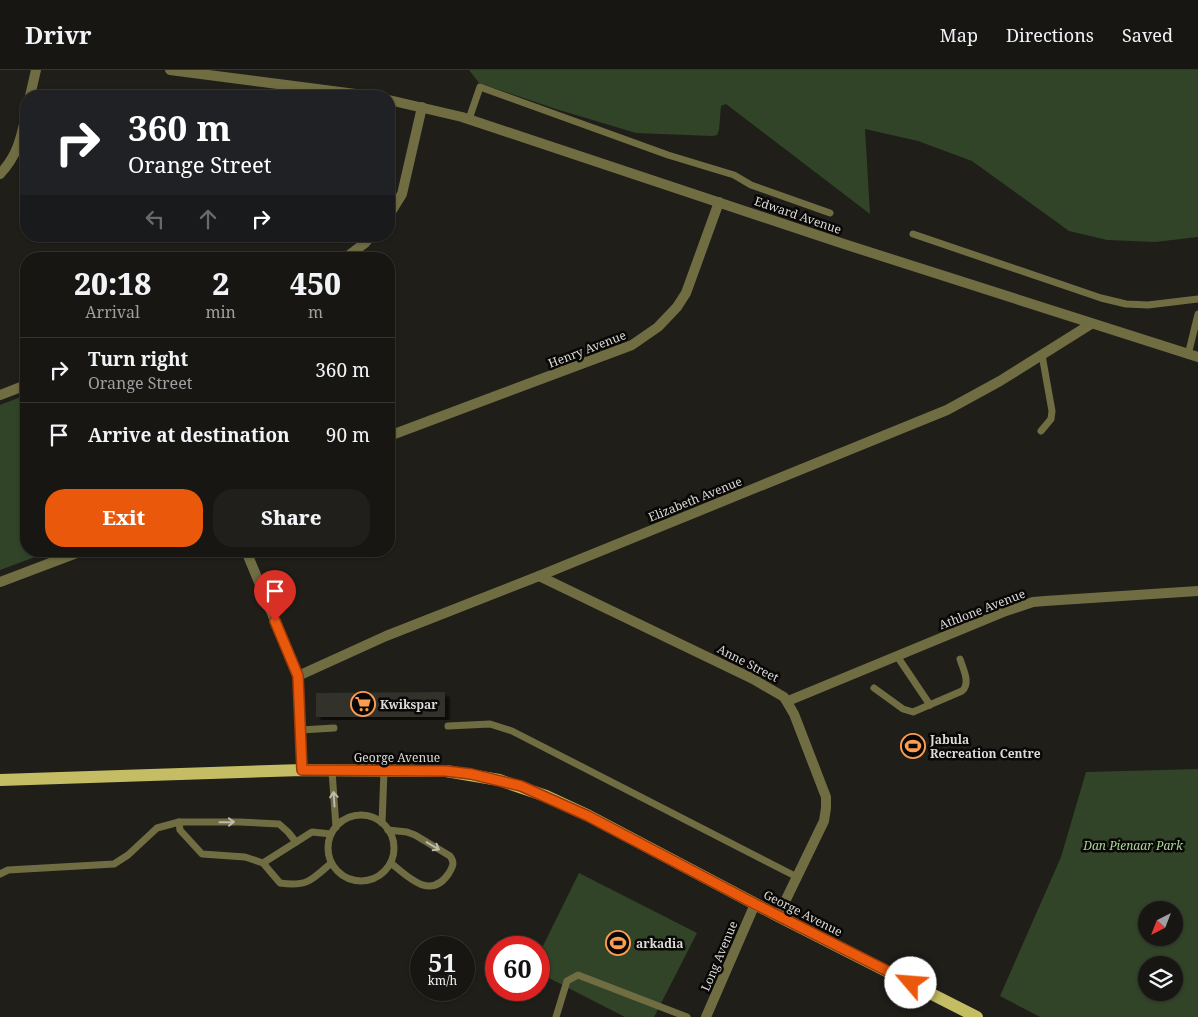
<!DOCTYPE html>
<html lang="en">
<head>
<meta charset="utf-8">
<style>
	:root { --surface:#171613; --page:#201f1c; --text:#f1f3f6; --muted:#9e9fa0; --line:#363533; --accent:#ea580c }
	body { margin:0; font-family:"Noto Serif",serif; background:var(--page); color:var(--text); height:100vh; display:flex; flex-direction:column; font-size:19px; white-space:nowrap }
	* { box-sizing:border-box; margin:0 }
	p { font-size:16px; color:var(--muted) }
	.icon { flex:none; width:28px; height:28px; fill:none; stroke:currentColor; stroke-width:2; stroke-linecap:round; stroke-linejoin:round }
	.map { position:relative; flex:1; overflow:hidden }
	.drawer { position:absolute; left:20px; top:182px; width:375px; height:305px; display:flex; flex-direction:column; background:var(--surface); border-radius:20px; box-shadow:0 1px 4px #0004,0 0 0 1px var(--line) }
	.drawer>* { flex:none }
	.top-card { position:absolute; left:20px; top:20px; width:375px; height:152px; border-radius:20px; box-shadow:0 1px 4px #0004,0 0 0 1px var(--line); background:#202124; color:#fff; overflow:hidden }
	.needle { width:32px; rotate:222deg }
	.fabs { position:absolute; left:1138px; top:831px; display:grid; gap:10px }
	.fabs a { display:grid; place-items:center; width:45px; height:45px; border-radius:50%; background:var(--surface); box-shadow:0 1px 4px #0004,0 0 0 1px var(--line); font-size:25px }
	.speed { position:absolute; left:410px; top:866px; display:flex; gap:10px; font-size:25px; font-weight:700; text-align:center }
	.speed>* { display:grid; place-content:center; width:65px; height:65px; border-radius:50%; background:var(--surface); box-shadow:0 1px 4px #0004,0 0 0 1px var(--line); line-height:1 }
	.speed small { font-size:12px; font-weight:400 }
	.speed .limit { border:8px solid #d22; background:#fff; color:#111 }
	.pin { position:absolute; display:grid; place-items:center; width:42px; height:42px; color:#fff; margin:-51px -21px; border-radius:50% 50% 50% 0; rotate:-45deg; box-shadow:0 0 5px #0007 }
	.pin .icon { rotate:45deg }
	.me { position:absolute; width:55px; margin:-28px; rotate:297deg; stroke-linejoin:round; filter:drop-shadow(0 0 4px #0008) }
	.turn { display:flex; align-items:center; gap:18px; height:105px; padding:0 25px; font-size:22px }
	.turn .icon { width:65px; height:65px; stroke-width:2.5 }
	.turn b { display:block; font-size:35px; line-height:42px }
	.lanes { display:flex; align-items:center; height:48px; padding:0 25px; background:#0003; justify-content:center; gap:25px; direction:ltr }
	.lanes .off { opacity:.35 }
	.eta { display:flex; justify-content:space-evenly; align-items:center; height:85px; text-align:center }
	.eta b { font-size:30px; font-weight:800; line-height:35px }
	.action { display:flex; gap:10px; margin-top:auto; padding:10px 25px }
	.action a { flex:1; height:58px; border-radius:20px; background:var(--accent); color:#fff; font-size:20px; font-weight:800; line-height:58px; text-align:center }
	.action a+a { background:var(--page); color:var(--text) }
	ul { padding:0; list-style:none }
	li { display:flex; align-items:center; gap:15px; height:65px; padding:0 25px; border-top:1px solid var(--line) }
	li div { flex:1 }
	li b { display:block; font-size:19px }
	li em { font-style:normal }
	header { display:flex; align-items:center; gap:30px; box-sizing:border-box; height:70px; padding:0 25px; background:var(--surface); border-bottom:1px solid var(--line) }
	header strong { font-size:24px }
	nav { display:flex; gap:28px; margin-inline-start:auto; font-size:18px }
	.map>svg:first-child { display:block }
	.green { fill:#314428; fill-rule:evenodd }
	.building { fill:#33312c; filter:url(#shadow) }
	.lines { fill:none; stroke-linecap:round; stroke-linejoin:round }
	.service { stroke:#706d43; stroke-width:7 }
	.minor { stroke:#706d43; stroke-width:10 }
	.primary { stroke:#c5bd63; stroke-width:12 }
	.oneway { stroke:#bcbaab }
	.route-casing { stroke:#983908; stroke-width:12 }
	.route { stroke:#ea580c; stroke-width:9 }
	.labels { text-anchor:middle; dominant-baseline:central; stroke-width:5; stroke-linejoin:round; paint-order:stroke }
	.street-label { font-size:12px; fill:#dcdbd8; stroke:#090806 }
	.poi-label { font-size:12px; font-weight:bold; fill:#dcdbd8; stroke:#090806; text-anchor:start }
	.park-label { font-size:12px; font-style:italic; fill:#a9d694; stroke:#090806 }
</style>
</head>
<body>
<header>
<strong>Drivr</strong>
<nav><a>Map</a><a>Directions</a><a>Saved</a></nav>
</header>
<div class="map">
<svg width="1198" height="947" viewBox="0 0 1198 947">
	<defs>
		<filter id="shadow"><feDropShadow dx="4.5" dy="4.5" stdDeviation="1" flood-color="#0009"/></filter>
	</defs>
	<rect width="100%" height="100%" fill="#1f1e19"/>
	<!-- green -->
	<g class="green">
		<path d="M469 0H1198V167L1155 172 1107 170 1069 161 972 91 918 71 865 59 870 144 726 34 721 36 719 60 717 65 713 66 636 63 556 39 479 13Z"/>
		<path d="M26 325V481H51L0 500V335Z"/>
		<path d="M1198 699V947H1040L1000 926 1061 787 1086 702ZM1146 840H1174V868H1146ZM1146 895H1174V922H1146Z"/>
		<path d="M579 803 697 863 654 947H625L539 903V884Z"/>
	</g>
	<!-- building -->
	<path class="building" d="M445 622V647H316V623Z"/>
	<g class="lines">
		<!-- service -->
		<g class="service">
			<path d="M469 49 480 17 668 85 734 105 751 115 830 143"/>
			<path d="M913 164 1101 228 1126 234 1148 235 1198 229"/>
			<path d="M1188 285 1198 244"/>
			<path d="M1041 361 1051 349 1052 341 1042 285"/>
			<path d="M897 586 930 635"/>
			<path d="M874 618 903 639 913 642 962 621C971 613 963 599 960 589"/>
			<path d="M448 656 490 654 512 661 797 807"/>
			<path d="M301 660 334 658"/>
			<path d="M332 701 336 757"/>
			<circle cx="361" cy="778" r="33"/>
			<path d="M179 752 180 760 202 784 245 787 263 793 280 813C307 817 312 810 331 793"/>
			<path d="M382 753 384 701"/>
			<path d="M388 760 407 762 415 765 450 786C455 793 453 796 449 803 431 831 408 807 391 793"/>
			<path d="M263 793 312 762 331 764"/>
			<path d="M0 804 8 800 114 794 128 785 157 758 179 752H239L279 754 288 762 296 772"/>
			<path d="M556 947 567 911 578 905 687 947"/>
		</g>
		<!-- minor -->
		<g class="minor">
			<path d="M170 0 371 26"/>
			<path d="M30 26 36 0"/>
			<path d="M389 30 462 47 844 174 1198 287"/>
			<path d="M0 104C17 86 21 69 26 45"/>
			<path d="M389 145 402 124 422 37"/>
			<path d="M344 189 365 173 371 166"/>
			<path d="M0 325 26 315"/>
			<path d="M389 366 632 275 658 257 677 237 686 223 719 132"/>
			<path d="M246 481 298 606 302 700"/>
			<path d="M539 506 753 609 784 627 794 644 826 727V738L824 751 778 846"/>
			<path d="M0 512 82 481"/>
			<path d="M298 606 386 566 539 506 947 340 1000 311 1091 254"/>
			<path d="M788 631 1006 541 1033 532 1045 531 1198 521"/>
			<path d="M706 947 755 834"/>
		</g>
		<!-- primary -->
		<path class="primary" d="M0 710 302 700 446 701 499 710 546 726 589 746 778 846 977 947"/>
	</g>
	<!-- one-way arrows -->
	<defs><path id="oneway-shaft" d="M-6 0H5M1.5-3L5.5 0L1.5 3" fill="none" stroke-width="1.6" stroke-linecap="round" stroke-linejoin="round" transform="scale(1.25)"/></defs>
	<g class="oneway">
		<use href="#oneway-shaft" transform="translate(334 729) rotate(-94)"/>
		<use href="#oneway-shaft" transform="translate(227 752) rotate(-1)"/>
		<use href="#oneway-shaft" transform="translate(433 776) rotate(31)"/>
	</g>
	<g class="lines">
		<defs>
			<path id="route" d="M275 551 298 606 302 700 446 701 471 704 521 716 588 746 755 834 911 913"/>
		</defs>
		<!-- route casing -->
		<use href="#route" class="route-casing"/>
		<!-- route -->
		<use href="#route" class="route"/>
	</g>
	<!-- icons -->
	<defs>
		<symbol id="supermarket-ring" viewBox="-11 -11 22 22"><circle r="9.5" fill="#090806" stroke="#fc9d53" stroke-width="1.5"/><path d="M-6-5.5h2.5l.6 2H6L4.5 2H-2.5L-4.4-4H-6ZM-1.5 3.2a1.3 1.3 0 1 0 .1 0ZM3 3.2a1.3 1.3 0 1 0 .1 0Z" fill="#fc9d53"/></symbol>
		<symbol id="stadium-ring" viewBox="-11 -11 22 22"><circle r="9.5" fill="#090806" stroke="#fc9d53" stroke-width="1.5"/><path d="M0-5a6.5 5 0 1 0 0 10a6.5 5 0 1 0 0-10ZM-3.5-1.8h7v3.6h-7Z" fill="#fc9d53"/></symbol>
	</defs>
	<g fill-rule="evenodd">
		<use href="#supermarket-ring" x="349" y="620" width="28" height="28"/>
		<use href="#stadium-ring" x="899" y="662" width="28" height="28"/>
		<use href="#stadium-ring" x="604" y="859" width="28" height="28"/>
	</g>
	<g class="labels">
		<!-- street labels -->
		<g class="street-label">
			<text transform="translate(798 145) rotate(19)">Edward Avenue</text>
			<text transform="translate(587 279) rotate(-21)">Henry Avenue</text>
			<text transform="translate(695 429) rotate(-22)">Elizabeth Avenue</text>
			<text transform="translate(982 539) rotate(-21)">Athlone Avenue</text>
			<text transform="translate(748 593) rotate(27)">Anne Street</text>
			<text x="397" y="687">George Avenue</text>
			<text transform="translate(803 843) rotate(27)">George Avenue</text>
			<text transform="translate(719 886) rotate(-67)">Long Avenue</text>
		</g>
		<!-- poi labels -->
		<g class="poi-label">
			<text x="380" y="634">Kwikspar</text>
			<text x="930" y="669">Jabula<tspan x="930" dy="14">Recreation Centre</tspan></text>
			<text x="636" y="873">arkadia</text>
		</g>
		<!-- park labels -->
		<g class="park-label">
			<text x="1133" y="775">Dan Pienaar Park</text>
		</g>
	</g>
</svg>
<div class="fabs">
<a><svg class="needle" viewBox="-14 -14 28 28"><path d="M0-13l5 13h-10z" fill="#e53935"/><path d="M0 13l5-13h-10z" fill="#9e9fa0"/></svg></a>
<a><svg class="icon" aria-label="layers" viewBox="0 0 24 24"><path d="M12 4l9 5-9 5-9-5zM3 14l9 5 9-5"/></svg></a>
</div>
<div class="speed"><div>51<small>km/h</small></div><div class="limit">60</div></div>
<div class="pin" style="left:275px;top:551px;background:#d93025"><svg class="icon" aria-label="arrive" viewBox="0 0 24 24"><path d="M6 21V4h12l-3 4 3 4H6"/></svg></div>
<svg class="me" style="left:911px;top:913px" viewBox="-20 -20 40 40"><circle r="19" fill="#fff"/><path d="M0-13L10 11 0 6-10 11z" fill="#ea580c"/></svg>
<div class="top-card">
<div class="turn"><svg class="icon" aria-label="right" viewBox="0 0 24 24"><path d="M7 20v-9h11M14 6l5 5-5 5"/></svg><div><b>360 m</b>Orange Street</div></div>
<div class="lanes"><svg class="icon off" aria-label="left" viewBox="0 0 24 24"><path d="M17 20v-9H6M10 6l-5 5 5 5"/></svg><svg class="icon off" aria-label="ahead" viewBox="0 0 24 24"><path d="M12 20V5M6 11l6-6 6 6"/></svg><svg class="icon" aria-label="right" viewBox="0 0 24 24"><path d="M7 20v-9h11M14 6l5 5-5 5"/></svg></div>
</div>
<section class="drawer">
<div class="eta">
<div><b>20:18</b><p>Arrival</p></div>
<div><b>2</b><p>min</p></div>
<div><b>450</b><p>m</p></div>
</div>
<ul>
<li><svg class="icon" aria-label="right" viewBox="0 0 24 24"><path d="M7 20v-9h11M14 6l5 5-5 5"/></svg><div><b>Turn right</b><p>Orange Street</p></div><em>360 m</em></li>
<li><svg class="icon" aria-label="arrive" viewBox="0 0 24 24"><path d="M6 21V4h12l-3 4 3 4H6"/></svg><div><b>Arrive at destination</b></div><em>90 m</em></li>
</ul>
<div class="action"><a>Exit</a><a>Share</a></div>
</section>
</div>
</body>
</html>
